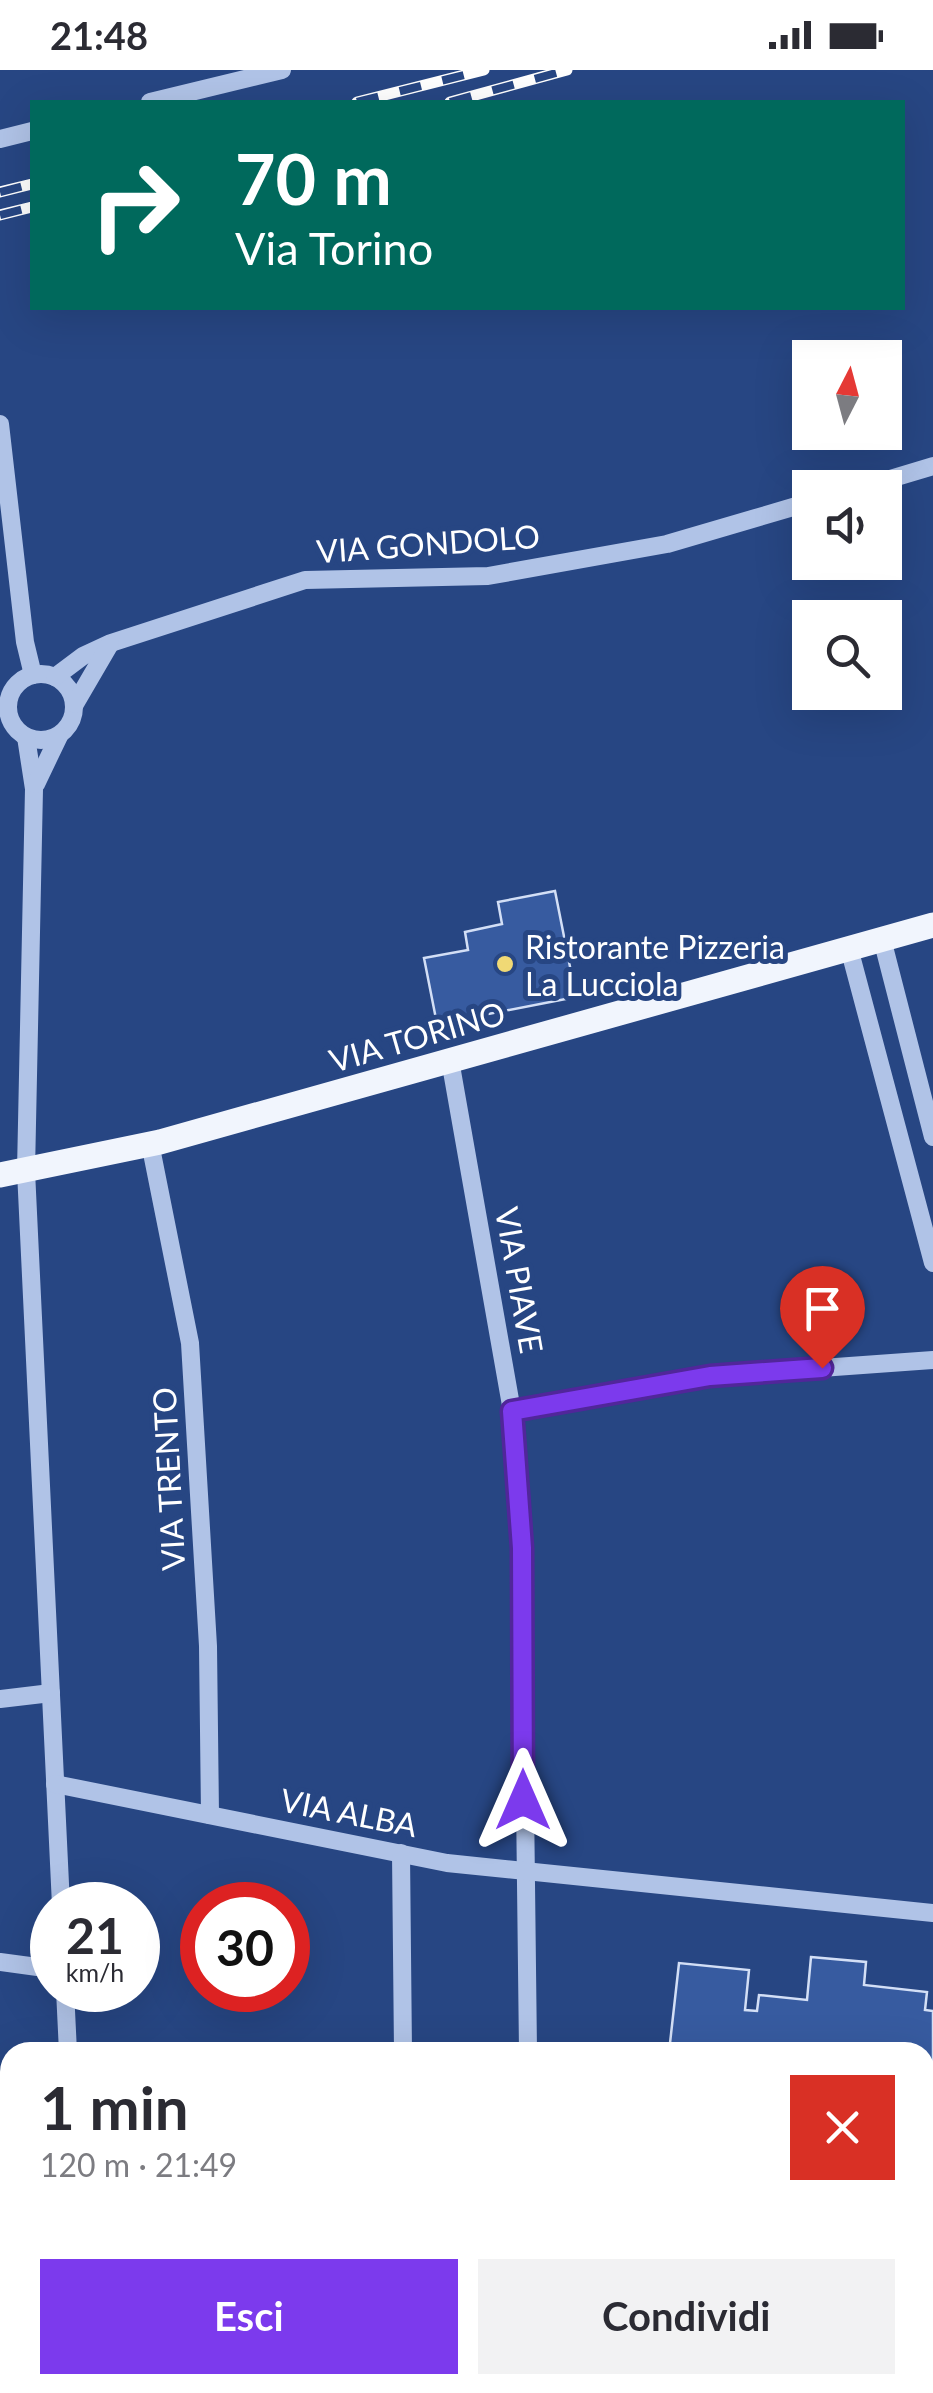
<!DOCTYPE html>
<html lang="it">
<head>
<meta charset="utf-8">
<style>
	:root { --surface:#fff; --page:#f2f2f3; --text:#2b2b33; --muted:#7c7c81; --accent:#7c3aed }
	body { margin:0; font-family:Lato,sans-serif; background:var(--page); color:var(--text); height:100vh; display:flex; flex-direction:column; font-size:38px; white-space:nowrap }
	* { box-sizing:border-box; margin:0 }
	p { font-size:32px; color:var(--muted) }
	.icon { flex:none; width:55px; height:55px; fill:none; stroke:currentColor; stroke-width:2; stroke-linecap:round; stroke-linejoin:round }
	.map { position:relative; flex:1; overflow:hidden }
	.side { position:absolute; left:0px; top:1972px; width:935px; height:352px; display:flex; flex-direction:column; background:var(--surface); border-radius:30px 30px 0 0; box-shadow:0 10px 40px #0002 }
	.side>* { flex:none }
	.banner { position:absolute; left:30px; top:30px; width:875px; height:210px; border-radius:0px; box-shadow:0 10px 40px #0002; background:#00695c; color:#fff; overflow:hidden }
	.needle { width:65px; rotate:6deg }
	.buttons { position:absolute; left:792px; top:270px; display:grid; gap:20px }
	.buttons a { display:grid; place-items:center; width:110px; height:110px; border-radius:0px; background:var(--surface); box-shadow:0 10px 40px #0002; font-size:50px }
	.speed { position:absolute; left:30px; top:1812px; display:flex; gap:20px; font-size:50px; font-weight:700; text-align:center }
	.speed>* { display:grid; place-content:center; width:130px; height:130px; border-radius:50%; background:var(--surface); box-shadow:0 10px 40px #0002; line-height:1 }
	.speed small { font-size:25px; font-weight:400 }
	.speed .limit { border:15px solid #d22; background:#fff; color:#111 }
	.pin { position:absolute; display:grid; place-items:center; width:85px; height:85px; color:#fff; margin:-102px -42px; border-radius:50% 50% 50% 0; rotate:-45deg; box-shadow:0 0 10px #0007 }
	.pin .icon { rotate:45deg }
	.me { position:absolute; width:110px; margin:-55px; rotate:0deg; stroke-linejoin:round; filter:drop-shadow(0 0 8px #0008) }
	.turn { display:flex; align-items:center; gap:35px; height:210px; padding:0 40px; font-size:45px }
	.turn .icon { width:130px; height:130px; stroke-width:2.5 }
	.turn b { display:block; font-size:70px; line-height:85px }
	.round { display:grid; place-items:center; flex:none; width:105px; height:105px; border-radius:0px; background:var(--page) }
	.overview { display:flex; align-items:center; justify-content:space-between; height:170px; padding:0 40px }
	h1 { font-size:60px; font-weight:700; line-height:75px }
	.action { display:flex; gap:20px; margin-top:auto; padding:20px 40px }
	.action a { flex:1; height:115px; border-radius:0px; background:var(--accent); color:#fff; font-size:40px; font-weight:700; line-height:115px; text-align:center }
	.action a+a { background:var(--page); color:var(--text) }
	.status { display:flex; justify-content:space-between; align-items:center; height:70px; padding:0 50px; background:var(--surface); direction:ltr }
	.status svg { height:28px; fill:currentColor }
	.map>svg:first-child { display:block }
	.building { fill:#375ba0; stroke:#d3dff6; stroke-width:2.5 }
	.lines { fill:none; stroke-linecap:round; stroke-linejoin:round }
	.minor { stroke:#b0c3e7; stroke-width:18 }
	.major { stroke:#f1f5fd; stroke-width:25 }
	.rail-casing { stroke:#fff; stroke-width:11 }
	.rail { stroke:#274683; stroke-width:8; stroke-dasharray:22; stroke-linecap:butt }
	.route-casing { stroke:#51269a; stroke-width:25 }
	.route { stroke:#7c3aed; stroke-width:18 }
	.poi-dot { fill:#f0d975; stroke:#274683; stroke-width:4 }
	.labels { text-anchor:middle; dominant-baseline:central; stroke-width:10; stroke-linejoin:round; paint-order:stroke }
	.street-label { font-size:32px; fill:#fff; stroke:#274683 }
	.poi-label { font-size:32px; fill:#fff; stroke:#274683; text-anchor:start }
</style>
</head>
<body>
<div class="status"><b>21:48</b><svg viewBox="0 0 49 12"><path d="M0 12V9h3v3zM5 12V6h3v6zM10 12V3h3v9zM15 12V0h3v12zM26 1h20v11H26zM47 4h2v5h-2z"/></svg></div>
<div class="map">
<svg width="933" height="2323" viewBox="0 0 933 2323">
	<rect width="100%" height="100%" fill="#274683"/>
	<!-- building -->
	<g class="building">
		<path d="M555 821 576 927 437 954 424 888 468 880 465 862 502 854 498 832Z"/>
		<path d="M811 1887 866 1892 864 1915 927 1922 925 1940 933 1941V2005L925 2004V1982H669L679 1893 749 1900 745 1940 757 1941 759 1925 807 1930Z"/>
	</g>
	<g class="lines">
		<!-- minor -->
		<g class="minor">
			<path d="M150 32 282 0"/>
			<path d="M0 69 32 61"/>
			<path d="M0 354 25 572 33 605"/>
			<path d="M860 418 933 396"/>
			<circle cx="41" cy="637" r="33"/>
			<path d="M55 607 83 586 111 573 305 510 488 506 667 474 810 432"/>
			<path d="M75 634 110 574"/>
			<path d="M26 667 34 719 26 1101 61 1835"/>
			<path d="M36 714 59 666"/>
			<path d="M882 869 933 1067"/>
			<path d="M849 878 933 1193"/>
			<path d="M450 990 512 1341 522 1478 528 1982"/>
			<path d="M150 1073 190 1273 208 1576 210 1745"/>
			<path d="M512 1341 710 1306 933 1290"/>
			<path d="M0 1629 51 1623"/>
			<path d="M55 1714 447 1793 933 1843"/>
			<path d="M401 1783 403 1982"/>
			<path d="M0 1892 52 1899"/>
			<path d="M65 1920 68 1982"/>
			<path d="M73 2315V2323"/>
			<path d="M406 2315V2323"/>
		</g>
		<!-- major -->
		<path class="major" d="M0 1105 160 1072 933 855"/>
		<defs>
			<g id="rail">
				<path d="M357 32 484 0"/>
				<path d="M450 32 567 0"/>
				<path d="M0 122 32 114"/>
				<path d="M0 145 32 137"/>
			</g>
		</defs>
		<!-- rail casing -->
		<use href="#rail" class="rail-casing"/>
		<!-- rail -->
		<use href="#rail" class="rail"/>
	</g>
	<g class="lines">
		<defs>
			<path id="route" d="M523 1730 522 1478 512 1341 710 1306 822 1298"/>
		</defs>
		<!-- route casing -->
		<use href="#route" class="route-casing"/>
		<!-- route -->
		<use href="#route" class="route"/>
	</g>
	<!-- markers -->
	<circle class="poi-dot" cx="505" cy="894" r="10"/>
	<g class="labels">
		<!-- street labels -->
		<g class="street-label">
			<text transform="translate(428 473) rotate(-4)">VIA GONDOLO</text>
			<text transform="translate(417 966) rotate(-16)">VIA TORINO</text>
			<text transform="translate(520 1210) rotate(80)">VIA PIAVE</text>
			<text transform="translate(168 1409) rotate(-93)">VIA TRENTO</text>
			<text transform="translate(349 1742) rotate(11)">VIA ALBA</text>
		</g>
		<!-- poi labels -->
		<g class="poi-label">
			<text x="525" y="876">Ristorante Pizzeria<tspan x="525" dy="37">La Lucciola</tspan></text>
		</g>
	</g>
</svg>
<div class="buttons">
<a><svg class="needle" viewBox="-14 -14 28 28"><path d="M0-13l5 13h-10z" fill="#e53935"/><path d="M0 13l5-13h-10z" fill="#7c7c81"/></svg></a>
<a><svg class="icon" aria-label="sound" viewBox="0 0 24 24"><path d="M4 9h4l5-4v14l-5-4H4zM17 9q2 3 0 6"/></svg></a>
<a><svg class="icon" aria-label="search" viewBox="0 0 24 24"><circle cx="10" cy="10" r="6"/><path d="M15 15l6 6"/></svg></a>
</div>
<div class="speed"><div>21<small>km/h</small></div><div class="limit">30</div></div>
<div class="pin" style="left:822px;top:1298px;background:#d93025"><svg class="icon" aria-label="arrive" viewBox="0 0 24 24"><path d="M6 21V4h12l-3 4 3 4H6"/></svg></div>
<svg class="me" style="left:523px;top:1730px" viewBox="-20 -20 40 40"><path d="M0-17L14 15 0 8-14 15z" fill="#7c3aed" stroke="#fff" stroke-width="4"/></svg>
<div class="banner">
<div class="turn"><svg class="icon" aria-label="right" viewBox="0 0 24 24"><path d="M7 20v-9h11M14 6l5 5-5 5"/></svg><div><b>70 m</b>Via Torino</div></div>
</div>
<section class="side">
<div class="overview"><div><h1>1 min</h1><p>120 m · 21:49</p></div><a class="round" style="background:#d93025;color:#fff"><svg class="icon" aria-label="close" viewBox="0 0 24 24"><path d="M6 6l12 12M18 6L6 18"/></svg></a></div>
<div class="action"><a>Esci</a><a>Condividi</a></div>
</section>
</div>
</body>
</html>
